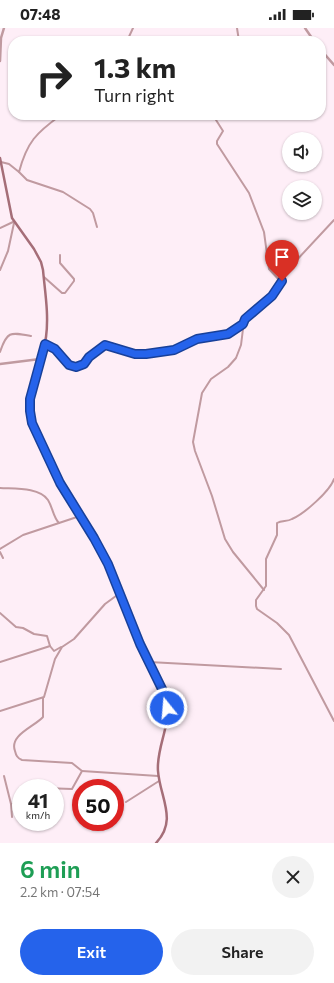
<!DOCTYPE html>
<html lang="en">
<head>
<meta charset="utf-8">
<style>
	:root { --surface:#fff; --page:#f2f2f2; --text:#222; --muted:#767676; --accent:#2563eb }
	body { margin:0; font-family:Commissioner,sans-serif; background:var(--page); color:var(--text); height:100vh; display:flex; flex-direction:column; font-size:15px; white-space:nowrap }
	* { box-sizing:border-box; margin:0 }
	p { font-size:13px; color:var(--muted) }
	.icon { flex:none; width:22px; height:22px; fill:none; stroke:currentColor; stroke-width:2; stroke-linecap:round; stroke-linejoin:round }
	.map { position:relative; height:815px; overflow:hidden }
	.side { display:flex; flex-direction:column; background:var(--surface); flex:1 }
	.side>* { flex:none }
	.hud { position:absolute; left:8px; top:8px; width:318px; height:84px; border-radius:16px; box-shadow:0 1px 3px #0004; background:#fff; color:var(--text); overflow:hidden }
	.fabs { position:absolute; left:282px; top:104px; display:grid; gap:8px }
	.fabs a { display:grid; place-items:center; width:40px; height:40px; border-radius:50%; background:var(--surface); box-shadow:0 1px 3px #0004; font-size:20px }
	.speed { position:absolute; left:12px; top:751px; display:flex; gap:8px; font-size:20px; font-weight:700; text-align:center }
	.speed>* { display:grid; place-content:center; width:52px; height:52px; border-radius:50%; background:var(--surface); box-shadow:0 1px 3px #0004; line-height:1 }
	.speed small { font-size:10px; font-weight:400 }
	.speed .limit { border:6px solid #d22; background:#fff; color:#111 }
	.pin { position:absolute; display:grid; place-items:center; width:34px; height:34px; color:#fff; margin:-41px -17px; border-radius:50% 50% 50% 0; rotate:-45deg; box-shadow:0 0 4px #0007 }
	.pin .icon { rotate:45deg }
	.me { position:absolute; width:44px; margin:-22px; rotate:343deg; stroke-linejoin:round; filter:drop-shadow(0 0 3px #0008) }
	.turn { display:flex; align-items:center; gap:14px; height:84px; padding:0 20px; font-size:18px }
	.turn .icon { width:52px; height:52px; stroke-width:2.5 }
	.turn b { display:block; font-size:28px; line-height:34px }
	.round { display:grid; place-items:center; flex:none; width:42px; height:42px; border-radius:21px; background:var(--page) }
	.headline { display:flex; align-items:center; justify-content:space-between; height:68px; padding:0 20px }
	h1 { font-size:24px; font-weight:600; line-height:30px; color:#1e9e55 }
	.primary-button { display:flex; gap:8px; margin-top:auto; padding:8px 20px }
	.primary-button a { flex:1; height:46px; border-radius:24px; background:var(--accent); color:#fff; font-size:16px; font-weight:600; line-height:46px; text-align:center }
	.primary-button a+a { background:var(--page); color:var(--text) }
	.status { display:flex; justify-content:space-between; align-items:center; height:28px; padding:0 20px; background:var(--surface); direction:ltr }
	.status svg { height:11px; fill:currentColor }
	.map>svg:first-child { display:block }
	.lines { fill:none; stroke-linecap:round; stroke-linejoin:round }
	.minor { stroke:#c09aa0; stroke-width:2 }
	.tertiary { stroke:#c09aa0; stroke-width:2.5 }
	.secondary { stroke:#a56e78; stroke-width:2.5 }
	.route-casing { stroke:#184099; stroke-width:10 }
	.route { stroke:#2563eb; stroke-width:7 }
</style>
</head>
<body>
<div class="status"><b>07:48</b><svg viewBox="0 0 49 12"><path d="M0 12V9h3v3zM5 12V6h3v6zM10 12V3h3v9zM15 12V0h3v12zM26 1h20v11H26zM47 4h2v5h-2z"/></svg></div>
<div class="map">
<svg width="334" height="815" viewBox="0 0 334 815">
	<rect width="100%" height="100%" fill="#feeef7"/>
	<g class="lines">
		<!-- minor -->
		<g class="minor">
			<path d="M237 0 239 13"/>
			<path d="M127 13 133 0"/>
			<path d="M216 87V92L223 103 217 113V116L249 165 264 204 269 241 281 254"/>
			<path d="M1 134 9 136 19 144C27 114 36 105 61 87"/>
			<path d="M19 144 27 152 63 164 90 181 93 185 97 199"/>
			<path d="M0 200 13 194"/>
			<path d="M0 242 8 223 14 195"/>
			<path d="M44 249 62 265H65L74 253V251L60 235V227"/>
			<path d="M45 316 56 321 69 337 76 339 84 336 90 328 105 317 140 327 167 323 177 321 195 311 228 306 242 297"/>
			<path d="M0 324C7 303 10 304 31 308"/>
			<path d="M334 451C330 463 304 486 292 491 287 494 282 492 277 495V507L266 531V558L256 572V578L257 581 277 595 289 607 334 693"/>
			<path d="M0 460C14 461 39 459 48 472 53 480 53 489 59 495"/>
			<path d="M0 521 23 507 80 488"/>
			<path d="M0 524 3 530"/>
			<path d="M264 562 233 524 225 511 212 468 195 423 193 414 202 365 211 351 228 339 236 330 241 317 244 293 273 267 294 235 334 192"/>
			<path d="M0 585 16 599 23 600 34 606 47 608 50 618"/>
			<path d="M0 634 47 619 50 618 54 623 61 619"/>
			<path d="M149 634 281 641"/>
			<path d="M43 670V689C34 699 9 707 15 723 16 727 17 730 22 732L72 735 82 743 72 761 44 760"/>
			<path d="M0 683 44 669 55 631 62 619 74 611 105 576 120 565"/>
			<path d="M82 743 158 748"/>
			<path d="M4 748 11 776H21"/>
			<path d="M126 774 159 753"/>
			<path d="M11 776 12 789"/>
		</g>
		<!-- tertiary -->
		<g class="tertiary">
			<path d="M305 0 314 13"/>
			<path d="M321 22 334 37"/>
			<path d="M0 33 1 10 4 0"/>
			<path d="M0 336 40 331"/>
		</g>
		<!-- secondary -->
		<path class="secondary" d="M0 130 12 190 34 221 41 234 43 242C45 264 49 287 46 309 42 336 24 363 31 390 33 401 38 411 43 422 58 453 76 480 94 510 114 544 125 581 141 617 148 635 161 653 166 673 172 696 156 719 158 743 160 770 178 792 156 815"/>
	</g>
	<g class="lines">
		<defs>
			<path id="route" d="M167 680 163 663 140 616 108 536 94 510 60 455 32 395 30 383V371L45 316 55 321 69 337 76 339 84 336 89 329 105 317 135 326H146L174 322 197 311 228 306 243 296 245 291 272 268 282 253"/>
		</defs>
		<!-- route casing -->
		<use href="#route" class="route-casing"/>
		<!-- route -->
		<use href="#route" class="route"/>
	</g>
</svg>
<div class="fabs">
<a><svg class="icon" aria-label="sound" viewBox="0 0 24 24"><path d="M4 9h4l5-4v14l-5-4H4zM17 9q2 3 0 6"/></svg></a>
<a><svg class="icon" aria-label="layers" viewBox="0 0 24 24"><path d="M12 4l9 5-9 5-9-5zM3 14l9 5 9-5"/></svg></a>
</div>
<div class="speed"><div>41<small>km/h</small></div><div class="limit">50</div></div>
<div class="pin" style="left:282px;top:253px;background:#d93025"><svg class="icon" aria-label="arrive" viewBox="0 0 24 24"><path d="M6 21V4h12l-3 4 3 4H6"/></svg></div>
<svg class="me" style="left:167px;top:680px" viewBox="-20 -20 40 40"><circle r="17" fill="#2563eb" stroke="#fff" stroke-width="3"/><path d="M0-11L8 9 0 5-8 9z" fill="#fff"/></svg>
<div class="hud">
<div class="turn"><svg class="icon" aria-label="right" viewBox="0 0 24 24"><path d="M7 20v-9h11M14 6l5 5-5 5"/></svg><div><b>1.3 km</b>Turn right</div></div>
</div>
</div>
<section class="side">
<div class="headline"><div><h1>6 min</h1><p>2.2 km · 07:54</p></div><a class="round"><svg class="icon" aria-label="close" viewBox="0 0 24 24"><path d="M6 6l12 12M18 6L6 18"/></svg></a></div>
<div class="primary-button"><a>Exit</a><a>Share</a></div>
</section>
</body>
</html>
